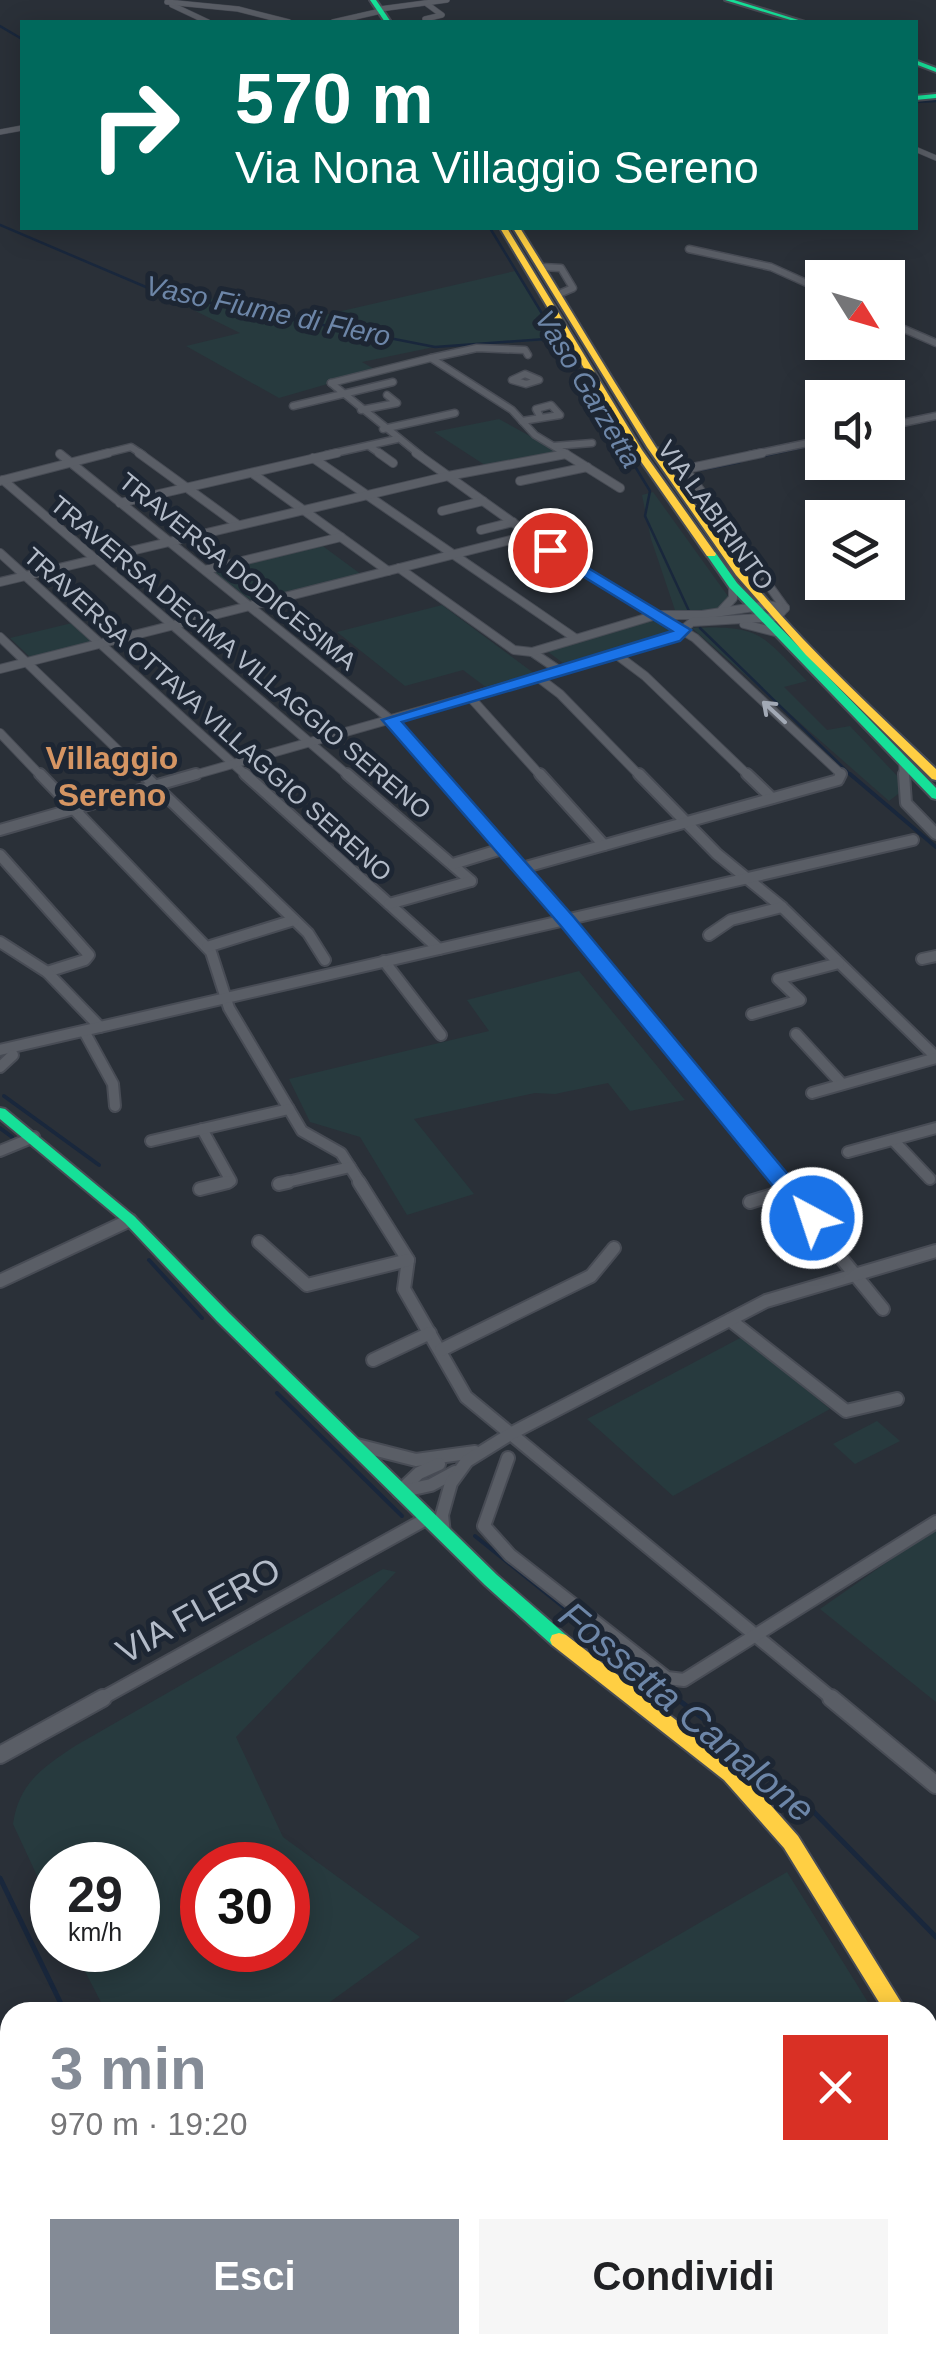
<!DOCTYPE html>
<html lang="it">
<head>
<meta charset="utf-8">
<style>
	:root { --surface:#fff; --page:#f6f6f6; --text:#202124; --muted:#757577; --accent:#848b96 }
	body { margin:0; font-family:Arial,sans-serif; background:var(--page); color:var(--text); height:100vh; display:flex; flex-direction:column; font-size:38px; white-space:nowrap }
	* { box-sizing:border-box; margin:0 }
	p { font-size:32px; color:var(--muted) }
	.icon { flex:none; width:55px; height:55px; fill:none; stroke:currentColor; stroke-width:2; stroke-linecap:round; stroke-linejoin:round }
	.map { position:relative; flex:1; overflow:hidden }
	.sheet { position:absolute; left:0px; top:2002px; width:938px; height:352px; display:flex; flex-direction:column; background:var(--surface); border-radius:30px 30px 0 0; box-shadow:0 5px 25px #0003 }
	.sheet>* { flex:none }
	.top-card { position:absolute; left:20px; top:20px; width:898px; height:210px; border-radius:0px; box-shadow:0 5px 25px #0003; background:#00695c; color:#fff; overflow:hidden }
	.needle { width:65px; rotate:127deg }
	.controls { position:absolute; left:805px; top:260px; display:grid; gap:20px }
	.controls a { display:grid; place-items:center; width:100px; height:100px; border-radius:0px; background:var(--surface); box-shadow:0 5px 25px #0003; font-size:50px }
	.speed { position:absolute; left:30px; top:1842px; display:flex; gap:20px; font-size:50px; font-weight:700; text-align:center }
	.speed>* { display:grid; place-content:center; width:130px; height:130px; border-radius:50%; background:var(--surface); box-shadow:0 5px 25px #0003; line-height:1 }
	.speed small { font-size:25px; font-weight:400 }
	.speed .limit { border:15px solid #d22; background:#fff; color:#111 }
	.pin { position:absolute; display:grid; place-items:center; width:85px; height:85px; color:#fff; margin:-42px; border:5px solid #fff; border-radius:50%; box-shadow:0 2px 10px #0007 }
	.me { position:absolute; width:110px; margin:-55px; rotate:320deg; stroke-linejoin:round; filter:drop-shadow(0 0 8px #0008) }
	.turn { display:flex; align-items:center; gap:35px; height:210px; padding:0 50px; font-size:45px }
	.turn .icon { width:130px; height:130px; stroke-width:2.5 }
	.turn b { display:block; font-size:70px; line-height:85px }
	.round { display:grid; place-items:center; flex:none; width:105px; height:105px; border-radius:0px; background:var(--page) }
	.summary { display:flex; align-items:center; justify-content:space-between; height:170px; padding:0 50px }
	h1 { font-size:60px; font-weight:800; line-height:75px; color:var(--accent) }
	.cta { display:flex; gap:20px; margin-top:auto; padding:20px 50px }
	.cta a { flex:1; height:115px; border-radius:0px; background:var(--accent); color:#fff; font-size:40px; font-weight:800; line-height:115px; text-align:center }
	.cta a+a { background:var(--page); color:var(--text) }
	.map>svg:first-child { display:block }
	.green { fill:#273a3e; fill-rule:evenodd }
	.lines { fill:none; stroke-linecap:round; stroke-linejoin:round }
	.stream-far2 { stroke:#19273c; stroke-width:2.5 }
	.stream-far1 { stroke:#19273c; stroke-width:4 }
	.stream { stroke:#19273c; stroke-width:5 }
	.street-far5-casing { stroke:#484c55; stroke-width:6 }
	.street-far4-casing { stroke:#484c55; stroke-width:9 }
	.street-far3-casing { stroke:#484c55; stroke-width:10 }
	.street-far2-casing { stroke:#484c55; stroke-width:14 }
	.street-far1-casing { stroke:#484c55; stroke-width:16 }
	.street-casing { stroke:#484c55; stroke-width:20 }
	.fast-casing { stroke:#484c55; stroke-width:4 }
	.slow-casing { stroke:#484c55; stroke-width:4 }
	.street-far5 { stroke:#5a5e66; stroke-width:5 }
	.street-far4 { stroke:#5a5e66; stroke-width:6 }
	.street-far3 { stroke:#5a5e66; stroke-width:8 }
	.street-far2 { stroke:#5a5e66; stroke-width:10 }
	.street-far1 { stroke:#5a5e66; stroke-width:12 }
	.street { stroke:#5a5e66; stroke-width:16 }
	.fast { fill:#16e098; fill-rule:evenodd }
	.slow { fill:#ffcf43; fill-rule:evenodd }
	.oneway { stroke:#a2a9b5 }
	.route { fill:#1a73e8; stroke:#114b97; stroke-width:2.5 }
	.labels { text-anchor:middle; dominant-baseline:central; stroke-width:10; stroke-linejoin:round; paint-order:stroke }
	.far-street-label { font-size:25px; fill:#b4bcc9; stroke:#1d2633 }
	.far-water-label { font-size:28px; font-style:italic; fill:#6d86a8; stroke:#1d2633 }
	.far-district-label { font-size:32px; font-weight:bold; fill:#d59563; stroke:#1d2633 }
	.near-street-label { font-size:35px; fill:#b4bcc9; stroke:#1d2633 }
	.near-water-label { font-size:38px; font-style:italic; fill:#6d86a8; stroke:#1d2633 }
</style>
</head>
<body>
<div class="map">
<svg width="936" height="2353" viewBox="0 0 936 2353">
	<rect width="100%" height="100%" fill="#2a3038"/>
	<!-- green -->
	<g class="green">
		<path d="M515 271 557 340 434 347 362 362 376 370 279 398 186 346 240 333 157 292 249 303 307 319Z"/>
		<path d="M499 419 559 452 491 469 434 432Z"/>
		<path d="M653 492 730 599 717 609 676 613 651 539 642 495Z"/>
		<path d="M320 544 362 575 254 603 213 571Z"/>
		<path d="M442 605 535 674 487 688 463 670 405 686 337 632Z"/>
		<path d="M653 618 677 633 567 666 547 651Z"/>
		<path d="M72 623 94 641 31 658 10 638Z"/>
		<path d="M692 628C761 625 761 634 807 681L784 687 827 730 850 726 901 780 902 791 889 801Z"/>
		<path d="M579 971 685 1100 630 1111 608 1083 555 1094 535 1093 414 1119 474 1194 407 1215 360 1137 310 1122 289 1079 489 1031 467 1000Z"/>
		<path d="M742 1337 830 1409 673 1496 587 1419Z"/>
		<path d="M877 1421 900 1441 855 1464 833 1444Z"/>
		<path d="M936 1528V1702L820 1609Z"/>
		<path d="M383 1569 396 1572 236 1737 283 1837 420 1937 316 2012H106L74 1950H138V1865H52V1908L13 1824C19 1783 42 1768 75 1746ZM202 1865H288V1950H202Z"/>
		<path d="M787 1872 874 2012H546Z"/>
		<path d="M517 2345H766L756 2353H521Z"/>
	</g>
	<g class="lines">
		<!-- stream-far2 -->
		<g class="stream-far2">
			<path d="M0 26 22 39"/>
			<path d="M915 102 936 101"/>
			<path d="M0 225 160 293 435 347 546 339"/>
			<path d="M490 228 650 491 645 516 689 611"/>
			<path d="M759 457 822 443"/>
			<path d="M701 470 740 462"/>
			<path d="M700 628 853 777"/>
		</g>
		<!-- stream-far1 -->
		<g class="stream-far1">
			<path d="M850 774 936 847"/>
			<path d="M4 1096 99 1165"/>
			<path d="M0 1128 12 1137"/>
			<path d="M149 1260 202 1318"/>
			<path d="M277 1393 402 1516"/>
			<path d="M475 1536 679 1700"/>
		</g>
		<!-- stream -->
		<g class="stream">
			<path d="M676 1698 747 1752 807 1805 936 1937"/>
			<path d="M0 1878 65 2012"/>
		</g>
		<defs>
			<g id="street-far5">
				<path d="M167 2 238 9 289 22"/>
				<path d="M427 4 442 15 425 19 432 22"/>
				<path d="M172 5 208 22"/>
				<path d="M380 9 447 0"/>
				<path d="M333 22 381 11"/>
				<path d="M0 132 22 128"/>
				<path d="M915 149 936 158"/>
			</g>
			<g id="street-far4">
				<path d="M689 249 771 267 822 290"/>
				<path d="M542 267 561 268 573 288 559 294"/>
				<path d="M888 322 936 343"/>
				<path d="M431 358 477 348 525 350 528 355"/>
				<path d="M525 374 539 380 526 384 512 380Z"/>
				<path d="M331 383 420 455"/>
				<path d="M331 383 431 358 512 410 535 435 568 455"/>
				<path d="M293 406 393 382"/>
				<path d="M361 410 397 403 387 395"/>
				<path d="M522 421 560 415 551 405 536 409 541 418"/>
				<path d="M888 426 936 416"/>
				<path d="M383 429 455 413"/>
				<path d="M369 446 382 455"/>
				<path d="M554 446 592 443"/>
				<path d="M655 450 675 455"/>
				<path d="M99 455 131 447 143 455"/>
				<path d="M326 455 397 439"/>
				<path d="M559 455 566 454"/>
				<path d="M750 455 822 440"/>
			</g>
			<g id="street-far3">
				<path d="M139 453 238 525"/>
				<path d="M379 453 393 463"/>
				<path d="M416 453 561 557 695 638 841 774 840 777"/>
				<path d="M564 453 620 488"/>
				<path d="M667 453 675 455 785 608"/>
				<path d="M60 454 391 720 441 777"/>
				<path d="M313 458 575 638"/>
				<path d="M686 469 762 453"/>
				<path d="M252 473 388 571"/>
				<path d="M3 480 350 777"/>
				<path d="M0 481 108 453"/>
				<path d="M520 481 587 467"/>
				<path d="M120 503 337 453"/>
				<path d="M442 511 483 501"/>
				<path d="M481 530 513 522"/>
				<path d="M0 553 248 777"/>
				<path d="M399 568 514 650 532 652 560 671"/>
				<path d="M205 570 341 537"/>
				<path d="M0 582 448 476 566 454"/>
				<path d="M722 610 733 598V585"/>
				<path d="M744 624 775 632"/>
				<path d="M0 637 146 777"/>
				<path d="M532 652 656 615H702L767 605 785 608"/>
				<path d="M617 655 645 676 750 777"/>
				<path d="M0 669 530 535"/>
				<path d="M539 678 560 694 641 777"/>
				<path d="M470 697 542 777"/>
				<path d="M0 733 42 777"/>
				<path d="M903 761 904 777"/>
				<path d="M187 777 617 655 674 637 692 622 777 617 785 608"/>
			</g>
			<g id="street-far2">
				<path d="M40 774 211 952 229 1008 302 1131 341 1153 361 1184"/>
				<path d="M143 774 308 933 325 960"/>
				<path d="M245 774 439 949"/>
				<path d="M347 774 471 881"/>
				<path d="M439 774 567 921 781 1184"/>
				<path d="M540 774 604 845"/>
				<path d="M639 774 717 854 782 907 936 1057"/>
				<path d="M747 774 772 798"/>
				<path d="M904 774 906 803 936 834"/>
				<path d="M0 830 196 774"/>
				<path d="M0 855 89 955 85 960 47 972"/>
				<path d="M453 864 505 848"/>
				<path d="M522 868 838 780 841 774"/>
				<path d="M389 904 471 881"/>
				<path d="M709 935 731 920 782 907"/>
				<path d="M0 942 47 972 100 1027"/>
				<path d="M207 947 294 920"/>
				<path d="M922 959 936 956"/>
				<path d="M384 961 441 1035"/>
				<path d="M752 1014 800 1000 778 979 839 963"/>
				<path d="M84 1031 113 1084 115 1106"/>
				<path d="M796 1034 842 1084"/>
				<path d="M0 1050 913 840"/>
				<path d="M0 1067 13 1055"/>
				<path d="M812 1093 936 1058"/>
				<path d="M202 1129 231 1181 218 1184"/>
				<path d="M893 1140 930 1179"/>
				<path d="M151 1141 289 1109"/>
				<path d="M0 1151 34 1137"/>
				<path d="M848 1152 936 1128"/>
				<path d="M279 1184 350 1167"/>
			</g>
			<g id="street-far1">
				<path d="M359 1182 408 1260 404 1289 466 1397 834 1700"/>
				<path d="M779 1182 883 1309"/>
				<path d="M279 1184 288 1182"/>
				<path d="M200 1189 228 1182"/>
				<path d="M750 1202 789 1190"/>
				<path d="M259 1242 307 1285 408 1260"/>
				<path d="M0 1281 130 1220"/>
				<path d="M730 1320 846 1411 897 1399"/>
				<path d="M441 1350 591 1276 614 1248"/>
				<path d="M373 1360 430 1333"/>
				<path d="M357 1445 416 1460 475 1452"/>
				<path d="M508 1458 484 1526 510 1555 667 1678 684 1680 936 1522"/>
				<path d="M401 1490 419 1473 439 1464"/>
				<path d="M399 1492 431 1485 455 1472"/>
				<path d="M444 1534 442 1515 451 1483 467 1461 512 1433 766 1301 936 1251"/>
				<path d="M99 1700 426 1519"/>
			</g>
			<g id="street">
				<path d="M831 1698 936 1785"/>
				<path d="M0 1755 103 1698"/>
			</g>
			<g id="fast">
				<path d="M370 0H376L391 22H385Z"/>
				<path d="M725 0H734L805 22H797Z"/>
				<path d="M915 60 936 68V72L915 64Z"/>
				<path d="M936 94V98L915 100V96Z"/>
				<path d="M707 552H715L737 583 936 788V799L932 798 729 587 706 554Z"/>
				<path d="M0 1108 5 1109 135 1217 229 1313 497 1575 566 1635 568 1640 566 1645 559 1647 552 1645 485 1585 217 1321 125 1223 0 1119Z"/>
				<path d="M928 2049 936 2052V2080L928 2076Z"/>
				<path d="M936 2252V2280L928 2283V2255Z"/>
			</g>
			<g id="slow">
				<path d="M500 228H507L642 450 716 554 715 556H707L633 450Z"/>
				<path d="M513 228H520C593 344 660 465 745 573 802 644 870 706 936 769V780L932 779 806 655 736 575 647 447Z"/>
				<path d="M559 1633 566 1635 738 1768 798 1836 907 2012H885L784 1848 724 1780 552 1645 550 1640 552 1635Z"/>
				<path d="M936 2326V2353H909L912 2345H928V2330Z"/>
				<path d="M835 2345H865L862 2353H832Z"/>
			</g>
		</defs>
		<!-- street-far5 casing -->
		<use href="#street-far5" class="street-far5-casing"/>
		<!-- street-far4 casing -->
		<use href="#street-far4" class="street-far4-casing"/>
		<!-- street-far3 casing -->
		<use href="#street-far3" class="street-far3-casing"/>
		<!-- street-far2 casing -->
		<use href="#street-far2" class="street-far2-casing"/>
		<!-- street-far1 casing -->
		<use href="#street-far1" class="street-far1-casing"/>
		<!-- street casing -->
		<use href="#street" class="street-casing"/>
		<!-- fast casing -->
		<use href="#fast" class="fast-casing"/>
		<!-- slow casing -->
		<use href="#slow" class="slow-casing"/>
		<!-- street-far5 -->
		<use href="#street-far5" class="street-far5"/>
		<!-- street-far4 -->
		<use href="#street-far4" class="street-far4"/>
		<!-- street-far3 -->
		<use href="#street-far3" class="street-far3"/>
		<!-- street-far2 -->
		<use href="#street-far2" class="street-far2"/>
		<!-- street-far1 -->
		<use href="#street-far1" class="street-far1"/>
		<!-- street -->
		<use href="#street" class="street"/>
		<!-- fast -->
		<use href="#fast" class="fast"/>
		<!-- slow -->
		<use href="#slow" class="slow"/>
	</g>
	<!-- one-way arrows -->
	<defs><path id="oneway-shaft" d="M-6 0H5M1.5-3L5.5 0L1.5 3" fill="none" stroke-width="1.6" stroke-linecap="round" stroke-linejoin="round" transform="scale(2.5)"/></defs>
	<use class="oneway" href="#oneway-shaft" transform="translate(774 712) rotate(-137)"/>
	<!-- route -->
	<path class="route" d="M550 545 691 630 680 641 402 722 573 916 820 1213 823 1218 820 1223H803L560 925 382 720 672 631 545 553 543 550Z"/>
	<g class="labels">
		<!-- far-street labels -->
		<g class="far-street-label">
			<text transform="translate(716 515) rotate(54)">VIA LABIRINTO</text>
			<text transform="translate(238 571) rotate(39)">TRAVERSA DODICESIMA</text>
			<text transform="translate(241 657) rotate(40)">TRAVERSA DECIMA VILLAGGIO SERENO</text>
			<text transform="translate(208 714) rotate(42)">TRAVERSA OTTAVA VILLAGGIO SERENO</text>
		</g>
		<!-- far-water labels -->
		<g class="far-water-label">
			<text transform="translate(268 311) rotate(12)">Vaso Fiume di Flero</text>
			<text transform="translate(588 389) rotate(59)">Vaso Garzetta</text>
		</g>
		<!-- far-district labels -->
		<g class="far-district-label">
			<text x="112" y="758">Villaggio<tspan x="112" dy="37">Sereno</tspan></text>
		</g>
		<!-- near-street labels -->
		<g class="near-street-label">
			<text transform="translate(198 1610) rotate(-29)">VIA FLERO</text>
		</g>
		<!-- near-water labels -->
		<g class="near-water-label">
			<text transform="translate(687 1712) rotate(40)">Fossetta Canalone</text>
		</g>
	</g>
</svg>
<div class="controls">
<a><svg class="needle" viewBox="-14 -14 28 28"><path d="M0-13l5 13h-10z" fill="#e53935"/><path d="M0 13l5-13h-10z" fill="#757577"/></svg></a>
<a><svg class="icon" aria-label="sound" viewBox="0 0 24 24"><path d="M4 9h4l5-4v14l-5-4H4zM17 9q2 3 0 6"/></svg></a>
<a><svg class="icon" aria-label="layers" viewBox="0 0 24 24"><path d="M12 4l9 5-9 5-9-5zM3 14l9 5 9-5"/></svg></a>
</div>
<div class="speed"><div>29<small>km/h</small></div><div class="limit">30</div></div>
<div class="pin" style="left:550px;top:550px;background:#d93025"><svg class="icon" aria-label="arrive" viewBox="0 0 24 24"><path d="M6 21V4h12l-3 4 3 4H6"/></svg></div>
<svg class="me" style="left:812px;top:1218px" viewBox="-20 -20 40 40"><circle r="17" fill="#1a73e8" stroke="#fff" stroke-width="3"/><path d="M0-11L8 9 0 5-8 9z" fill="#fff"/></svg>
<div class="top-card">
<div class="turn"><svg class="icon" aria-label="right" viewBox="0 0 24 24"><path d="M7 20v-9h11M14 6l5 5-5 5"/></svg><div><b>570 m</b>Via Nona Villaggio Sereno</div></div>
</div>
<section class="sheet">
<div class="summary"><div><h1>3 min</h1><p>970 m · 19:20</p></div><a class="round" style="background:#d93025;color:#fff"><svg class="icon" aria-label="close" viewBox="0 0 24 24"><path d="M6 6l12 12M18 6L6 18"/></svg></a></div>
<div class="cta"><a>Esci</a><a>Condividi</a></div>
</section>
</div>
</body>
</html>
